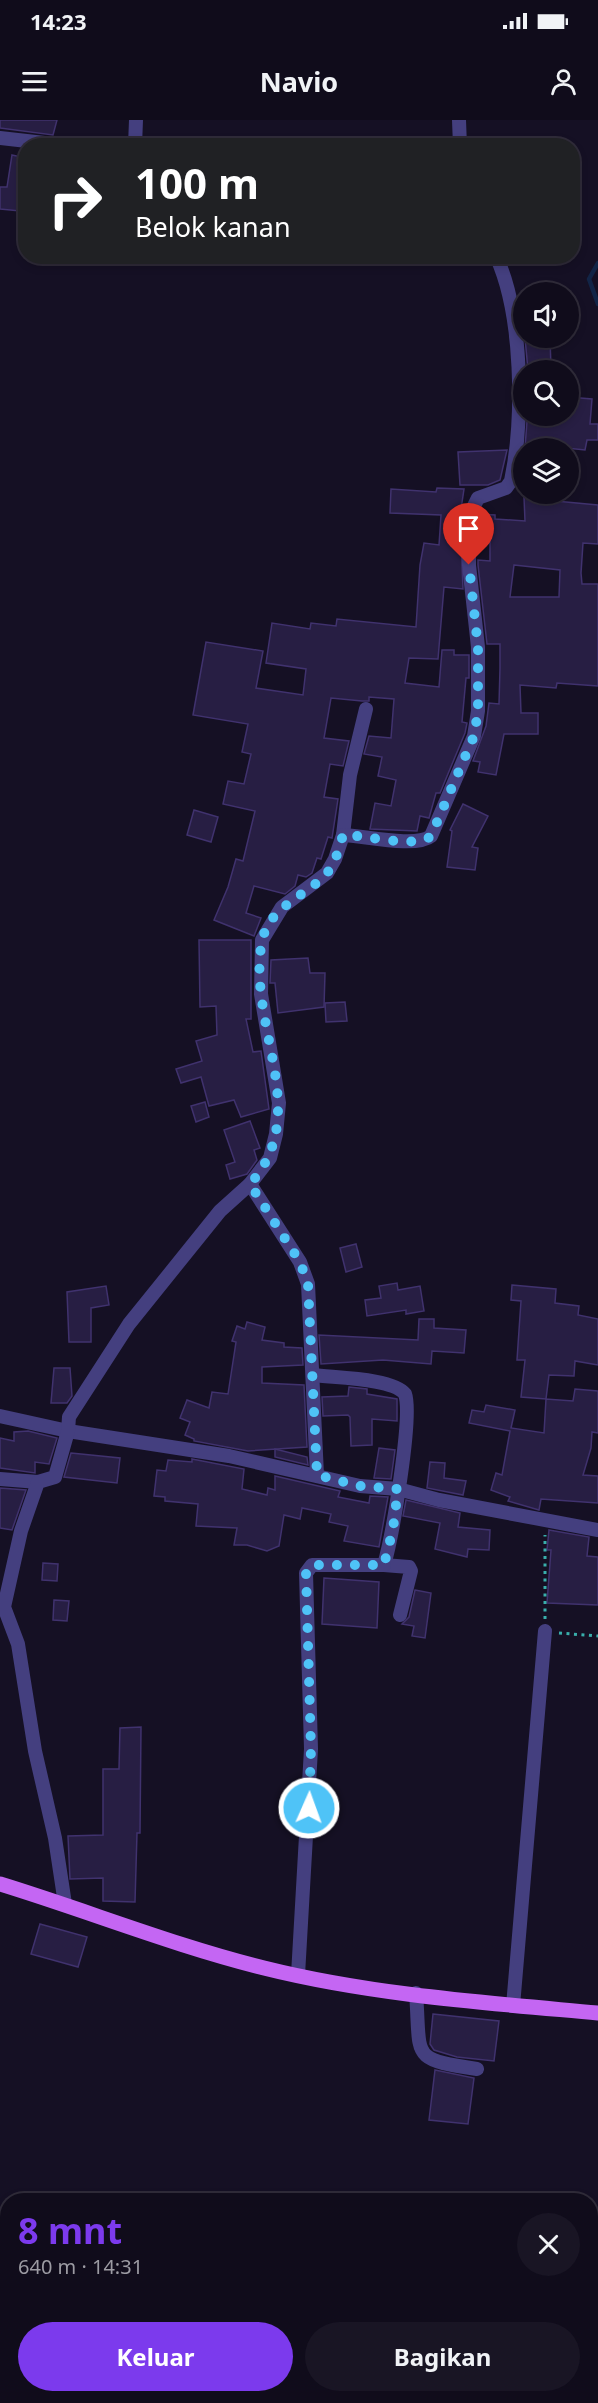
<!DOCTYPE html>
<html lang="id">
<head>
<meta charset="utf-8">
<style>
	:root { --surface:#100c1b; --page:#191524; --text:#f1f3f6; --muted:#9c9ba3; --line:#302c3a; --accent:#7c3aed }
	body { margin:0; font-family:"Noto Sans",sans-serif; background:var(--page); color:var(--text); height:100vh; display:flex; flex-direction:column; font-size:22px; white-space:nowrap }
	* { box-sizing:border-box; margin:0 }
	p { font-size:20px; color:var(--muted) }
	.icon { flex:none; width:33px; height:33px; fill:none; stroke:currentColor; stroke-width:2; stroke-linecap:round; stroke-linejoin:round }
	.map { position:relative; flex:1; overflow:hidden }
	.panel { position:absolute; left:0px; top:2073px; width:598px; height:210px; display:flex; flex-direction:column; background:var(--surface); border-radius:24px 24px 0 0; box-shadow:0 3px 9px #0003,0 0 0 2px var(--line) }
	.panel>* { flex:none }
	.top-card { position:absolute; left:18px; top:18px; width:562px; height:126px; border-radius:24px; box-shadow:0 3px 9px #0003,0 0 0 2px var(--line); background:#202124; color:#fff; overflow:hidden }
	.buttons { position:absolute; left:513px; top:162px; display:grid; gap:12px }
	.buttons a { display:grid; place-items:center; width:66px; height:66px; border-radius:50%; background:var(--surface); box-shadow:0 3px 9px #0003,0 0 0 2px var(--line); font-size:30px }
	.pin { position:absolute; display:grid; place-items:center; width:51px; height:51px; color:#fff; margin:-62px -26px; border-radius:50% 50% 50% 0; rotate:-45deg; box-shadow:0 0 6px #0007 }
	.pin .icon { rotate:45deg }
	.me { position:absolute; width:66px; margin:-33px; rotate:2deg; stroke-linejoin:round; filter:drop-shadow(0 0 4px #0008) }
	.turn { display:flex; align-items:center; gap:21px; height:126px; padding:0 18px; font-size:27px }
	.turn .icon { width:78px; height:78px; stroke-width:2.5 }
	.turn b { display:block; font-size:42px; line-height:51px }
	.round { display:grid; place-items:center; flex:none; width:63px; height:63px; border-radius:32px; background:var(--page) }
	.overview { display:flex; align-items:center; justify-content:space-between; height:102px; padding:0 18px }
	h1 { font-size:36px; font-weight:700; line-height:45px; color:var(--accent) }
	.button { display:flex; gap:12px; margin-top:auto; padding:12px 18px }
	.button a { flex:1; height:69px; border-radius:36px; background:var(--accent); color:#fff; font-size:24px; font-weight:700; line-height:69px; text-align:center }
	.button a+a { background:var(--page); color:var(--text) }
	.status { display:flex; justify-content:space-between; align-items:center; height:42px; padding:0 30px; background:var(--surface); direction:ltr }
	.status svg { height:16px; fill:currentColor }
	header { display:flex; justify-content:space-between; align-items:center; height:78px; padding:0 18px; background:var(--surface); font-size:27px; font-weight:700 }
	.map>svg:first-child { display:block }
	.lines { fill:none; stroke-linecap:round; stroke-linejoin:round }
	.stream { stroke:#122446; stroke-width:4.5 }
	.building { fill:#271e43; stroke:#40326e; stroke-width:1.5; fill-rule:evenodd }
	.path { stroke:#39aeab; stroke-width:3; stroke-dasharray:3 4.5; stroke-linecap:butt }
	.street { stroke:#443f7f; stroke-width:14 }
	.primary { stroke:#c466f3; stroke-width:15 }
	.route { stroke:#4fc3f7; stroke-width:10; stroke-dasharray:0 18 }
</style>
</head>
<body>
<div class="status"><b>14:23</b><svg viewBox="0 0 49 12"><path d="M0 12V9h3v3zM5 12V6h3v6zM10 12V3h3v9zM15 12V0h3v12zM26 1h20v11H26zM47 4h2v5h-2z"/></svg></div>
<header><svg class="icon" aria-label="menu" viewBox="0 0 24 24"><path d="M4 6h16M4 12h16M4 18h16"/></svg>Navio<svg class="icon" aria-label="person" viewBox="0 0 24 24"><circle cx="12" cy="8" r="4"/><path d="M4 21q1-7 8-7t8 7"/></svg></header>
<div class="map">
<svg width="598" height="2283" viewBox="0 0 598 2283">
	<rect width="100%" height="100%" fill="#151024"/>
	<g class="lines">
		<!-- stream -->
		<path class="stream" d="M598 143 589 159 598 184"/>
	</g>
	<!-- building -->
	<g class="building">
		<path d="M0 0H57L53 15 0 8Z"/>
		<path d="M12 35 26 38V86L21 85 20 91 0 89V67H7Z"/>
		<path d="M525 218H550L551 248 528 250Z"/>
		<path d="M568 277 592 279 590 304H598V320H587L585 330 547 326V328H525L527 301 545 302V296H568Z"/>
		<path d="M507 330 500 360 488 365H460L458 332Z"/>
		<path d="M437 368 464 369 460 396 463 469 444 467 438 539 409 538 405 563 439 567 442 530H454V535H469V558H466L462 602 467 603 465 613 440 673H436L429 698 420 696 417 711 370 709 375 683 391 686 396 660 378 656 382 637 364 634 369 616 391 618 394 579 369 577V581H362L331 578 324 618 349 621 343 646 330 644 324 677 338 679 332 718 328 717 321 739 317 738 312 753 306 757 298 755 295 766 285 774 254 766 246 793 261 798 254 816 214 800 228 767 236 739 243 741 255 691 223 684 228 661 244 664 251 634 242 632 248 604 193 595 206 522 263 531 256 568 303 575 306 549 266 543 272 503 310 509 311 503 336 506 337 499 416 507 420 445 424 423 439 425 441 395 390 393 391 369 436 372Z"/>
		<path d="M524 377H545V380L598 385V424L583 423 581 453 582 464H598V566L557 563 556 568 520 565 521 593H538V614H504L496 655 478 652 480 642 473 641 486 606 489 583 499 584 500 548V524H487L478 445V440L490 441V412L478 411V398L480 394 495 395V399L525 401ZM514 445 560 450 559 477H510Z"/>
		<path d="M463 684 488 696 472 727 478 728 475 750 447 747 452 711 450 710Z"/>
		<path d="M194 690 218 697 211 722 187 715Z"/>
		<path d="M199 820H251V899H246L253 932 261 931 269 989 241 997 234 980 209 986 201 957 181 963 176 949 202 941 196 921 217 915 216 886 200 887Z"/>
		<path d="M308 838 310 853H325L324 887 278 893 275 863H270L271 840Z"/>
		<path d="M345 882 347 901 326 902 325 883Z"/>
		<path d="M205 982 209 997 196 1002 191 986Z"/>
		<path d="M250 1001 260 1028 254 1030 257 1040 247 1054 230 1059 226 1045 235 1042 224 1010Z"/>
		<path d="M356 1124 362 1147 346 1152 340 1128Z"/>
		<path d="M397 1163 398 1170 420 1166 424 1191 406 1194V1190L367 1196 365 1180 381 1178 379 1166Z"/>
		<path d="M512 1165 556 1169 555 1183 579 1186 578 1195 598 1199V1245L575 1241 574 1256 549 1255 546 1279 521 1277 525 1240H517L521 1181 511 1180Z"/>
		<path d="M106 1166 109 1185 91 1188V1222H69L67 1172Z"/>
		<path d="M419 1199H434V1208L466 1210 464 1233 432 1231 431 1244 383 1240 321 1244 319 1215 418 1220Z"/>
		<path d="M247 1202 265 1207 262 1220 284 1223V1227L302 1228 303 1245 262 1247V1263L304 1265 307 1327 248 1331 194 1321V1319L185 1315 190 1302 180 1298 187 1280 209 1288 212 1272 228 1274 236 1222 232 1221 237 1206 245 1209Z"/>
		<path d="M54 1248H70L72 1276 67 1283H51Z"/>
		<path d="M349 1267 367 1269V1274L397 1279V1301L372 1299V1325L351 1326 350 1297 348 1295 323 1296 322 1277 348 1276Z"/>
		<path d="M575 1269 598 1271V1313L592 1312 591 1328 583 1355 598 1356V1383L541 1379 539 1390 508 1381 510 1377 491 1370 496 1353 502 1355 510 1311 469 1303 472 1290 484 1292 486 1285 515 1290 511 1308 544 1313 546 1279 573 1281Z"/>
		<path d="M28 1311 57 1318 49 1344 35 1342V1353L0 1348V1318L14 1321V1312Z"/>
		<path d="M379 1328 395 1330 391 1359 374 1358Z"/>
		<path d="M275 1329 307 1337 308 1345 275 1337Z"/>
		<path d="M71 1333 120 1338 117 1363 64 1357Z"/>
		<path d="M192 1339 244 1349 242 1369 267 1375 268 1368 275 1370V1356L340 1371 338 1377 369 1383 370 1376 388 1377 379 1427 344 1421 348 1406 329 1402 331 1394 302 1388 300 1399 284 1395 279 1426 267 1431 247 1425H234L237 1408 196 1406 198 1384 165 1381V1377L154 1376 157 1350 166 1351 168 1340 192 1342Z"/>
		<path d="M430 1342 445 1343 444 1358 466 1361 463 1375 427 1368Z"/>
		<path d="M0 1368 26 1370 12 1410 0 1408Z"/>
		<path d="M406 1380 460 1393 458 1407 490 1410 489 1430 468 1429 467 1437 435 1429 440 1403 403 1396Z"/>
		<path d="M549 1410 589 1417 587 1436 598 1437V1485L547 1483 551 1430H547Z"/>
		<path d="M43 1443 58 1444 57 1461 42 1460Z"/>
		<path d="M324 1458 379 1462 377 1508 322 1504Z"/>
		<path d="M415 1470 431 1473 425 1518 412 1516 414 1506 402 1504 409 1497Z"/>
		<path d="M54 1480 69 1481 67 1501 53 1500Z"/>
		<path d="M141 1607 140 1713H137L135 1782 103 1781V1758L70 1759 68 1716 103 1715V1649H119L120 1608Z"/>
		<path d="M40 1804 87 1817 78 1847 31 1834Z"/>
		<path d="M433 1894 499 1901 494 1941 457 1937 434 1930 430 1924Z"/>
		<path d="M435 1950 474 1958 468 2004 429 2000Z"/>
	</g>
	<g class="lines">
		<!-- path -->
		<g class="path">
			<path d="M545 1499V1415"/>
			<path d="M559 1513 598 1516"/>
		</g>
		<!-- street -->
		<g class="street">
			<path d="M459 0 460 26"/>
			<path d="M0 18 71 26"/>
			<path d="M135 26 136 0"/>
			<path d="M343 715 350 655 366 589"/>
			<path d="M250 1064 300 1142 308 1164 317 1355"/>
			<path d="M313 1255C334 1258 393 1258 405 1274 413 1296 392 1418 384 1445L409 1447 411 1451 400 1495"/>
			<path d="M0 1296 68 1311 229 1336 360 1366 398 1369 439 1380 598 1410"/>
			<path d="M0 1359 38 1362"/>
			<path d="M65 1784 55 1718 35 1631 18 1524 4 1487 21 1411 38 1362 55 1357 68 1311 69 1297 129 1204 220 1091 250 1064 270 1038 276 1014 279 983 261 874 262 820 282 787 327 753 335 739 343 715C365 716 416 728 431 716L474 616 478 591V527L469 445V396L478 378 506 368 511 361C524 299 523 194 496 136"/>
			<path d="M298 1855 311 1629 306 1453 312 1445H384"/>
			<path d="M416 1873C421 1938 409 1939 477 1949"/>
			<path d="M513 1886 545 1511"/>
		</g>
		<!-- primary -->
		<path class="primary" d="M0 1764C88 1791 175 1826 264 1848 372 1875 488 1883 598 1893"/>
	</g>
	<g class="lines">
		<!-- route -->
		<path class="route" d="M309 1688 311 1629 306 1453 312 1445H384L393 1409 398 1369 360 1366 317 1355 308 1164 300 1142 250 1064C314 993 246 904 262 821 269 786 306 777 327 753 336 742 339 728 343 715 365 715 416 729 431 716L474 616 478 591V527L469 445"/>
	</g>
</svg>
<div class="buttons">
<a><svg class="icon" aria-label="sound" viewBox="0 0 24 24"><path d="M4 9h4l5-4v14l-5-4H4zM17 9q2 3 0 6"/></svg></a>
<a><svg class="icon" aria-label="search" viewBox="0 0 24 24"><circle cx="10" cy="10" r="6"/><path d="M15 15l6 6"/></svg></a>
<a><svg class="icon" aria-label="layers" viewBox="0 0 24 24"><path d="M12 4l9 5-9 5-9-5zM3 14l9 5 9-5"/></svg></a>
</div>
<div class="pin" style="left:469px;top:445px;background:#d93025"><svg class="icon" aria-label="arrive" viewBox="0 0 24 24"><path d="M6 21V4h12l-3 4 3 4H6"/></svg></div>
<svg class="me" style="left:309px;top:1688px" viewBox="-20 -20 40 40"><circle r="17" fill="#4fc3f7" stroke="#fff" stroke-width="3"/><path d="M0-11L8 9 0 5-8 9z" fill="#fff"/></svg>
<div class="top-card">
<div class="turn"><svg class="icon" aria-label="right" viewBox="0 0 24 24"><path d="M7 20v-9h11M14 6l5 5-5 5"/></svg><div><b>100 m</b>Belok kanan</div></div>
</div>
<section class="panel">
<div class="overview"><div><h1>8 mnt</h1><p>640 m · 14:31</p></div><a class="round"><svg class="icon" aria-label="close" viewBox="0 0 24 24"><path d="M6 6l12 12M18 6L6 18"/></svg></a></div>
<div class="button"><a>Keluar</a><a>Bagikan</a></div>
</section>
</div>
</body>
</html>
